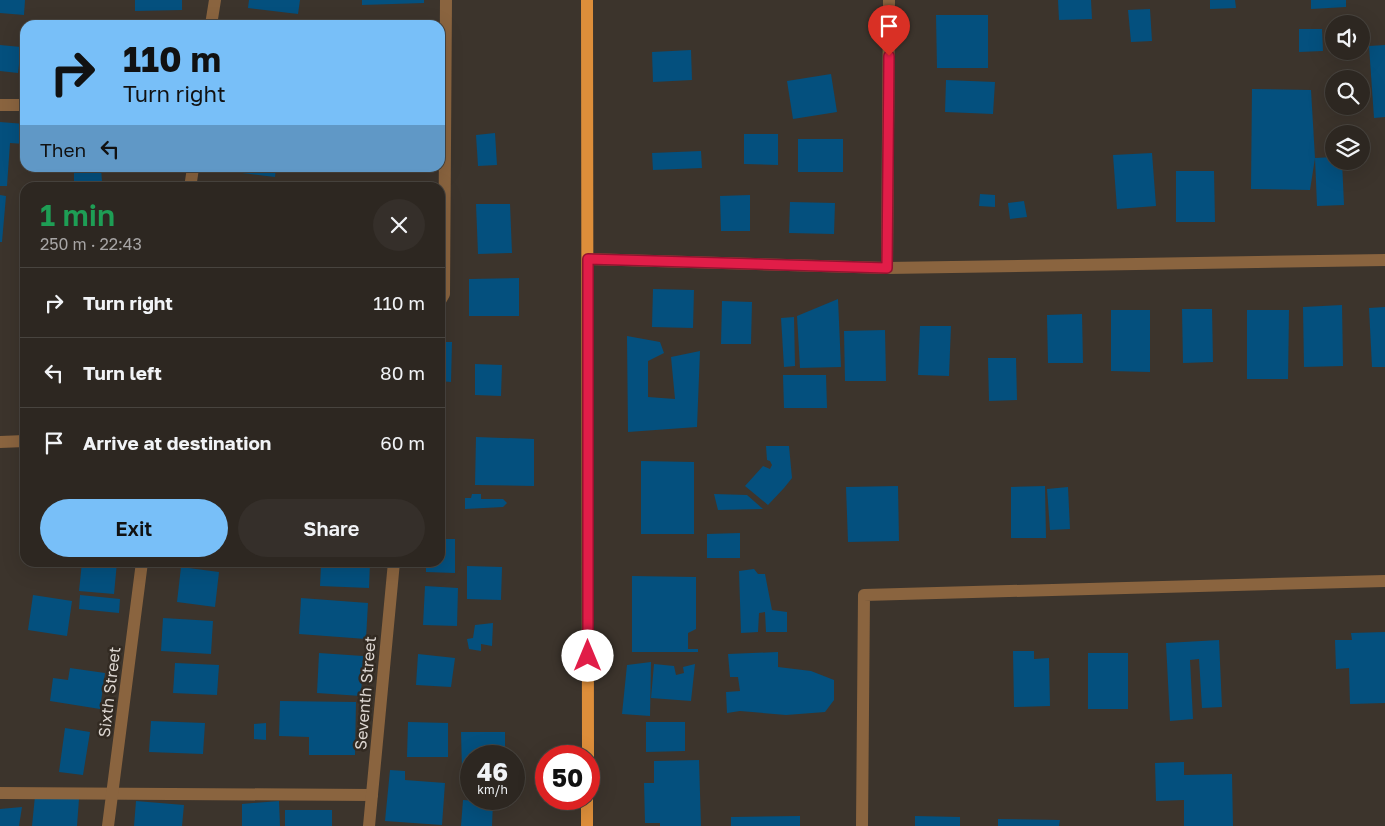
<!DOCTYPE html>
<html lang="en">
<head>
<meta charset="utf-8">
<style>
	:root { --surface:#2d2721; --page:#352f2a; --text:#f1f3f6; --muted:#a7a5a5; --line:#48443f; --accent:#78bff8 }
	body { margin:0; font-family:"Golos Text",sans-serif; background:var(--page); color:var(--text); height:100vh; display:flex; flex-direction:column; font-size:19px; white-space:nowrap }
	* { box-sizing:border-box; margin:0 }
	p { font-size:16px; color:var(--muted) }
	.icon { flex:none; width:28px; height:28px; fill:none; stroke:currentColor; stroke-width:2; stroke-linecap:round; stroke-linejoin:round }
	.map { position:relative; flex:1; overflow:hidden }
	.side { position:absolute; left:20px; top:182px; width:425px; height:385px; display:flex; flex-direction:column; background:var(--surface); border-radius:15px; box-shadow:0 5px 20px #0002,0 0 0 1px var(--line) }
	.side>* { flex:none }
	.banner { position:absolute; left:20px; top:20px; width:425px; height:152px; border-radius:15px; box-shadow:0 5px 20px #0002,0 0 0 1px var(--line); background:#78bff8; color:#111; overflow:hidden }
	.buttons { position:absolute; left:1325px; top:15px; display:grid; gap:10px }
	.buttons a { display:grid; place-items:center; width:45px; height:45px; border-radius:50%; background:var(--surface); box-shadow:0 5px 20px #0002,0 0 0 1px var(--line); font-size:25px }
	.speed { position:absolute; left:460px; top:745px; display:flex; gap:10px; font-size:25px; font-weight:700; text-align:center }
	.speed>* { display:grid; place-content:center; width:65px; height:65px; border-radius:50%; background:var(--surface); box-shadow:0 5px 20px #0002,0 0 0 1px var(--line); line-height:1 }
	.speed small { font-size:12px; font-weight:400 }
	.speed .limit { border:8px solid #d22; background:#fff; color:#111 }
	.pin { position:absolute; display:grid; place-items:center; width:42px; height:42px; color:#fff; margin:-51px -21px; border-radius:50% 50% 50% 0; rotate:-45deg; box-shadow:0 0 5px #0007 }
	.pin .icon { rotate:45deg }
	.me { position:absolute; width:55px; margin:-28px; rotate:0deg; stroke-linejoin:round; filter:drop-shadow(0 0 4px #0008) }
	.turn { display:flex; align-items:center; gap:18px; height:105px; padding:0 20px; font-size:22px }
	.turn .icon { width:65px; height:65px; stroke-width:2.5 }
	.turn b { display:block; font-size:35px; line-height:42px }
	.then { display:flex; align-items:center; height:48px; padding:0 20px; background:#0003; gap:10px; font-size:19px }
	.round { display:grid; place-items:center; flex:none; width:52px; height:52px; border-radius:26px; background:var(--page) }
	.summary { display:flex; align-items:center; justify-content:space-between; height:85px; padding:0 20px }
	h1 { font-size:30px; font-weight:600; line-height:38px; color:#1e9e55 }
	.action { display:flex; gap:10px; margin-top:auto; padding:10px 20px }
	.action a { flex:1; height:58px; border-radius:30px; background:var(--accent); color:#111; font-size:20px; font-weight:600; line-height:58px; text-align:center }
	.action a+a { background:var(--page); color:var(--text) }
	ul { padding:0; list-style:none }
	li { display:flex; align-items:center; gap:15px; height:70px; padding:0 20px; border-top:1px solid var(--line) }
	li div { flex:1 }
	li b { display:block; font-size:19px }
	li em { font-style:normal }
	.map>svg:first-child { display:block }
	.building { fill:#04507e }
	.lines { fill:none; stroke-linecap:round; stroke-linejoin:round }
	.minor { stroke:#8a643f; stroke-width:12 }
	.major { stroke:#dd8e3a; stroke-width:12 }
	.route-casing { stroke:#92132f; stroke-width:12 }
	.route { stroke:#e11d48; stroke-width:9 }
	.labels { text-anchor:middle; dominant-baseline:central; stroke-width:5; stroke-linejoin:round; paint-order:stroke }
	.street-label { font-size:16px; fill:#dcd6d1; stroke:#322a22 }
</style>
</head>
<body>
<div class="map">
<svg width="1385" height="826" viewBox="0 0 1385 826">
	<rect width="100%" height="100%" fill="#3c342c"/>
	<!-- building -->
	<g class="building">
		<path d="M0 0H25L24 15 0 13Z"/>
		<path d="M135 0H182V10L135 11Z"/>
		<path d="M249 0H300L298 14 248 8Z"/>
		<path d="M362 0H424V3L362 5Z"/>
		<path d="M1058 0H1091L1092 19 1059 20Z"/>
		<path d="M1210 0H1235L1236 8 1210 9Z"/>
		<path d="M1311 0H1346V7L1311 9Z"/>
		<path d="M1150 9 1152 41 1131 42 1128 10Z"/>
		<path d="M936 15H988V68H937Z"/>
		<path d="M1299 29H1322L1323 51 1299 52Z"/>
		<path d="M0 45 21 47 18 73 0 71Z"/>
		<path d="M1385 45V117L1374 118 1369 46Z"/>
		<path d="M691 50 692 80 653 82 652 52Z"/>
		<path d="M831 74 837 112 793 119 787 81Z"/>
		<path d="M946 80 995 82 993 114 945 112Z"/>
		<path d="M1252 89 1311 90 1315 158 1310 190 1251 189Z"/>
		<path d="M0 122 25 124V144L10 143 7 186H0Z"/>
		<path d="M495 133 497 165 478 166 476 135Z"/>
		<path d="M744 134H778V165L744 164Z"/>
		<rect x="798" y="139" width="45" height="33"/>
		<path d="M701 151 702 168 653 170 652 153Z"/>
		<path d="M1152 153 1156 206 1117 209 1113 155Z"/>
		<path d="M1334 157V161H1342L1344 205 1317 206 1315 158Z"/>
		<path d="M74 168H101L102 182 74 183Z"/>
		<path d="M234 168H276L275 177 234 172Z"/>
		<rect x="369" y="168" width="51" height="5"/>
		<path d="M1176 171H1214L1215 222H1176Z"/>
		<path d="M980 194 995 195V207L979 206Z"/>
		<path d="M0 195 6 196 2 242H0Z"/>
		<path d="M750 195V231H721L720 196Z"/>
		<path d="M1024 201 1027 217 1010 219 1008 203Z"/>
		<path d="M790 202 835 203 834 234 789 233Z"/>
		<path d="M476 204H510L512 253 478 254Z"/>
		<path d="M519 278V316H469V279Z"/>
		<path d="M653 289 694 290 693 328 652 327Z"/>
		<path d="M838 299 841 367 800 368 797 316Z"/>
		<path d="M722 301 752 302 751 344H721Z"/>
		<path d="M1342 305 1343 366 1304 367 1303 307Z"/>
		<path d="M1385 307V367H1372L1369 308Z"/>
		<path d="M1182 309H1212L1213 362 1183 363Z"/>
		<path d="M1111 310H1150V372L1111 371Z"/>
		<path d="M1247 310H1289L1288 379H1247Z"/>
		<path d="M1082 314 1083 363H1048L1047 315Z"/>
		<path d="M794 317 795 366 784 367 781 318Z"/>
		<path d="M920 326H951L949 376 918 375Z"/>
		<path d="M885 330 886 381H845L844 331Z"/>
		<path d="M627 336 660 342 664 353 648 361V397L675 399 671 357 700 351 697 427 628 432Z"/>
		<path d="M440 342H452L451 382 440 381Z"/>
		<path d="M988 358H1016L1017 400 989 401Z"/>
		<path d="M475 364 502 365 501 396 475 395Z"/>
		<path d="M783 375H826L827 408H784Z"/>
		<path d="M476 437 534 439V486L475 485Z"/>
		<path d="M766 446H789L792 478 784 488 768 505 745 486 763 466 770 469 772 465 770 461 767 460Z"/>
		<path d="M641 461 694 462V534H641Z"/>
		<path d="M898 486 899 541 848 542 846 487Z"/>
		<path d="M1045 486 1046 538H1011V487Z"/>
		<path d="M1068 487 1070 529 1050 530 1047 489Z"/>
		<path d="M440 489H442L443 533H440Z"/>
		<path d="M472 494H481V499H503L507 503 503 507 465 509V498H471Z"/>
		<path d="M714 494 747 495 763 509 718 510Z"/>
		<path d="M740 533V558H707V534Z"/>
		<path d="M440 539H455V573L426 572V562H440Z"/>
		<path d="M82 562H117L114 594 79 591Z"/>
		<path d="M301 562H370L369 588 320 586 321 565 301 564Z"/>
		<path d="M467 566 502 567 501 600 467 599Z"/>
		<path d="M181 567 219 572 215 607 177 602Z"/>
		<path d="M754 569 758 574H765L772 610 787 612V632H766L765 612 759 613 758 632 741 633 739 571Z"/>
		<path d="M632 576 696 577V629L688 633V649H698V652H632Z"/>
		<path d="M425 586 458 588 457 626 423 625Z"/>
		<path d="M33 595 72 601 67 636 28 630Z"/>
		<path d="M80 595 120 599 119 613 79 609Z"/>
		<path d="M301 598 368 603 366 639 299 634Z"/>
		<path d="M163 618 213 621 211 654 161 651Z"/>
		<path d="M493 623 492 646 481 644V651L469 649 467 639 473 638 475 625Z"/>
		<path d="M1385 632V703L1350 704 1349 668 1336 669 1335 640H1352L1351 633Z"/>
		<path d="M1219 640 1222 707 1202 708 1199 659 1190 660 1193 719 1170 721 1166 643Z"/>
		<path d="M1013 651H1034V659L1049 658 1050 706 1014 707Z"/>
		<path d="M778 652V667L811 671 834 680V700L825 712 786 715 740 711 727 713 726 692 740 691 738 677H730L728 654Z"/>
		<path d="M319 653 363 656 361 696 317 693Z"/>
		<rect x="1088" y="653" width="40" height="56"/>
		<path d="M418 654 455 658 451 687 416 685Z"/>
		<path d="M651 662 650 716 622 714 627 665Z"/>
		<path d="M175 663 219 665 217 695 173 693Z"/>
		<path d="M654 664 674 666 676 675 684 673 683 667 695 664 691 701 651 698Z"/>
		<path d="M70 668 105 673 100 709 50 701 53 678 68 680Z"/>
		<path d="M280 701 356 702 355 755H309V737L279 736Z"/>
		<path d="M151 721 205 723 203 754 149 752Z"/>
		<path d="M408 722 448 723V757H407Z"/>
		<path d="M646 722H685V751L646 752Z"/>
		<path d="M266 723V740L254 739V724Z"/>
		<path d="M65 728 90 732 83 775 59 772Z"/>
		<path d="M461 732H505V756H471V769H462Z"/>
		<path d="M699 760 701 826H660V823H645L644 783H654V761Z"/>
		<path d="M1184 762V775L1232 774 1233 826H1184V800L1156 801 1155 763Z"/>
		<path d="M390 770 405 771V780L445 783 442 825 385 821Z"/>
		<path d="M35 796 79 799 77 826H32Z"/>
		<path d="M463 800 493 802 492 826H461Z"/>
		<path d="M136 801 184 805 182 826H134Z"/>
		<path d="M279 801 280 826H242V804Z"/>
		<path d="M22 807 19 826H0V809Z"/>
		<rect x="285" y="810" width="47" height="16"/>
		<path d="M800 816V826H731V817Z"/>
		<path d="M915 816 960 817V826H915Z"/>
		<path d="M998 819 1060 820 1059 826H998Z"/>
	</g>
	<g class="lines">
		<!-- minor -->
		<g class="minor">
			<path d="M211 25 215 0"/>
			<path d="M0 105H25"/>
			<path d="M190 188 193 168"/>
			<path d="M588 259 887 268 1385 260"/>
			<path d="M887 268 889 0"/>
			<path d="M440 301 444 294 446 0"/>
			<path d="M0 442 25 441"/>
			<path d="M0 793 372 795"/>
			<path d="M108 826 142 562"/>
			<path d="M369 826 394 562"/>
			<path d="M862 826 864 595 1385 581"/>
		</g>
		<!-- major -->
		<g class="major">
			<path d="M587 0 588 756"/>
			<path d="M587 826V799"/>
		</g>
	</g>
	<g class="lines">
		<defs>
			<path id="route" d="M588 656V259L887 268 889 56"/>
		</defs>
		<!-- route casing -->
		<use href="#route" class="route-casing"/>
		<!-- route -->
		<use href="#route" class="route"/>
	</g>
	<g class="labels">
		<!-- street labels -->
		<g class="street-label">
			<text transform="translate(109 692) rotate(-83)">Sixth Street</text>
			<text transform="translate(365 693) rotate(-85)">Seventh Street</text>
		</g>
	</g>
</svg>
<div class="buttons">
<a><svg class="icon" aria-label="sound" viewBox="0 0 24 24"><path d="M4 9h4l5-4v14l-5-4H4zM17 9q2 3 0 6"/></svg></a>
<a><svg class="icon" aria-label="search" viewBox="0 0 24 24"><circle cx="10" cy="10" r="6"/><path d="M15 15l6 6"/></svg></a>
<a><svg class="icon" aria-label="layers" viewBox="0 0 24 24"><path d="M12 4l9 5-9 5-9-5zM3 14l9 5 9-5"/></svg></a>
</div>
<div class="speed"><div>46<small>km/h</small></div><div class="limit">50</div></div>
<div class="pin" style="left:889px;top:56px;background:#d93025"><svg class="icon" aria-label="arrive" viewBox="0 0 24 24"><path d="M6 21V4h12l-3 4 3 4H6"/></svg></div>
<svg class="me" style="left:588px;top:656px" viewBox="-20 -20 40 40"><circle r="19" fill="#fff"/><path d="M0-13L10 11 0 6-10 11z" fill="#e11d48"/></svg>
<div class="banner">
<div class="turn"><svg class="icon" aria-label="right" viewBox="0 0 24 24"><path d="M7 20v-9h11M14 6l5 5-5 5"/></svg><div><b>110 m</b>Turn right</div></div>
<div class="then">Then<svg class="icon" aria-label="left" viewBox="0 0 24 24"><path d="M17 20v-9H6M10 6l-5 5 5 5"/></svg></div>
</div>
<section class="side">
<div class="summary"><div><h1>1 min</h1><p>250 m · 22:43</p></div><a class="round"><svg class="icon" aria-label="close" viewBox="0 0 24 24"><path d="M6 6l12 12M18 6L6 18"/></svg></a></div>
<ul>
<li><svg class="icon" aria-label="right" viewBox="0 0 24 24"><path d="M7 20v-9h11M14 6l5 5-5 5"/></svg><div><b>Turn right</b></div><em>110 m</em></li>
<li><svg class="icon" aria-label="left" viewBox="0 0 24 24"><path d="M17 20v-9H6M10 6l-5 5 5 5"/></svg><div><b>Turn left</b></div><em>80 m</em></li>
<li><svg class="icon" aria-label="arrive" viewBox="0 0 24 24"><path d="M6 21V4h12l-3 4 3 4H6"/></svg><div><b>Arrive at destination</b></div><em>60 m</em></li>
</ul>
<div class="action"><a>Exit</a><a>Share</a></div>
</section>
</div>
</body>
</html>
